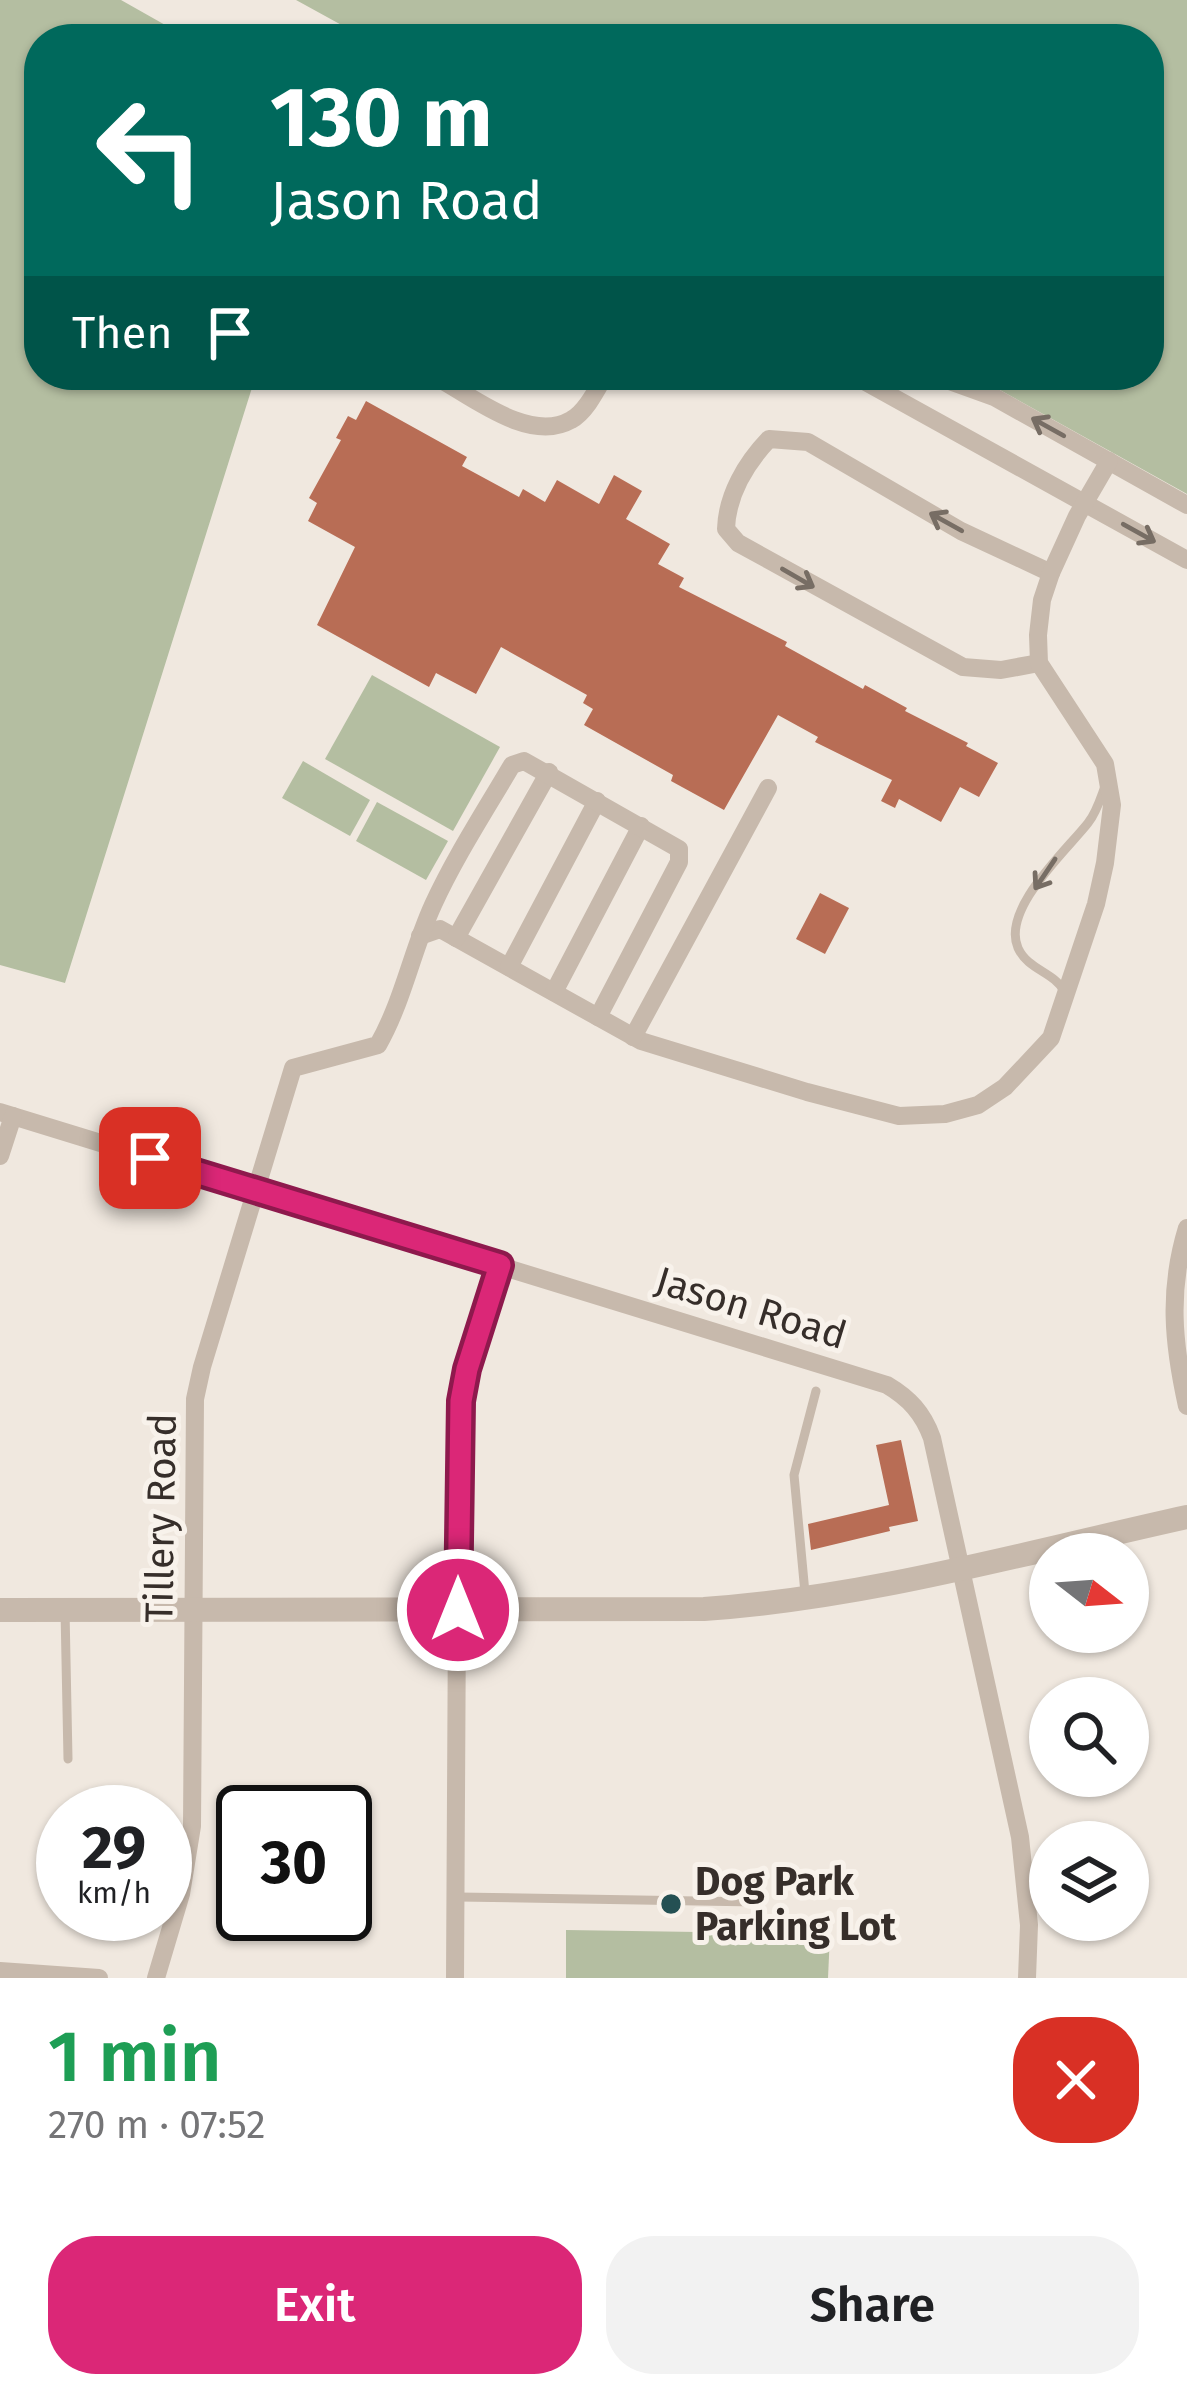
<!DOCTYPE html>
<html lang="en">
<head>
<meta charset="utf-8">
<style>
	:root { --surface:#fff; --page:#f2f2f2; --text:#202124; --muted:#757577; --accent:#db2777 }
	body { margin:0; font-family:"Fira Sans",sans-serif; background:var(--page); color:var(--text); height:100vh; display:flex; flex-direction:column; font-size:45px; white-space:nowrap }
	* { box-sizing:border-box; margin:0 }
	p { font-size:39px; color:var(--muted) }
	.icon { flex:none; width:66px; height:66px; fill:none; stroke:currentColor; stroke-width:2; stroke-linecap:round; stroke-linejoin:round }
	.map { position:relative; height:1978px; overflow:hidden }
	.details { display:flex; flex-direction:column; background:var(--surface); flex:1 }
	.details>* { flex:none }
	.top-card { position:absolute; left:24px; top:24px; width:1140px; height:366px; border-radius:48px; box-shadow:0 3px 9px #0004; background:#00695c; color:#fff; overflow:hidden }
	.needle { width:78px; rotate:107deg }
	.tools { position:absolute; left:1029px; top:1533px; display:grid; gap:24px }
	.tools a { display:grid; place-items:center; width:120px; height:120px; border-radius:50%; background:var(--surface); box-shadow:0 3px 9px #0004; font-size:60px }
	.speed { position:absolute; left:36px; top:1785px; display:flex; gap:24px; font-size:60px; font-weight:700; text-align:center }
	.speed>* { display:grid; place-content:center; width:156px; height:156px; border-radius:50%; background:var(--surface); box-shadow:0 3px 9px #0004; line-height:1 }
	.speed small { font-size:30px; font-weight:400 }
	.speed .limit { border:6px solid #111; border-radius:18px; background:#fff; color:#111 }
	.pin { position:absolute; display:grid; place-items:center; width:102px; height:102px; color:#fff; margin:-51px; border-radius:24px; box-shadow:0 6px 18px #0006 }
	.me { position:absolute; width:132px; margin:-66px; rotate:0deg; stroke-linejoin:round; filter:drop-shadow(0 0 9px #0008) }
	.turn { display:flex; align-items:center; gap:42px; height:252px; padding:0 48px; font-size:54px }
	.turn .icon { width:156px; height:156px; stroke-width:2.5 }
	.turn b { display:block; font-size:84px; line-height:102px }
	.then { display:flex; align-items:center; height:114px; padding:0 48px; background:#0003; gap:24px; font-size:45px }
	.round { display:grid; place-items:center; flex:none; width:126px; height:126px; border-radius:48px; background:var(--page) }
	.headline { display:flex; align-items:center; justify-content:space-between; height:204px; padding:0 48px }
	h1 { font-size:72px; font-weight:600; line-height:90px; color:#1e9e55 }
	.action { display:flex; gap:24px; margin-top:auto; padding:24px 48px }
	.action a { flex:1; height:138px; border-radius:48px; background:var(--accent); color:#fff; font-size:48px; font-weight:600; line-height:138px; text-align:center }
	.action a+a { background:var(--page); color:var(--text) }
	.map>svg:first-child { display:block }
	.green { fill:#b4bea1 }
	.building { fill:#b86d55 }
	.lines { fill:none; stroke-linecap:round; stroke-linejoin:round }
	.service { stroke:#c7b9ac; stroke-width:9 }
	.minor { stroke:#c7b9ac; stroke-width:18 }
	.tertiary { stroke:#c7b9ac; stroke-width:24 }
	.oneway { stroke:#776d64 }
	.route-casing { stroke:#8e194d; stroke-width:30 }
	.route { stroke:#db2777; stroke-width:21 }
	.poi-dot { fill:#245053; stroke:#f8f2eb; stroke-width:4.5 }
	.labels { text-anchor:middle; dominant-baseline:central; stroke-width:10; stroke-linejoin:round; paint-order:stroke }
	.street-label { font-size:39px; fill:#362e2a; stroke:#f8f2eb }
	.poi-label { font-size:39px; font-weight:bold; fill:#362e2a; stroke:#f8f2eb; text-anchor:start }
</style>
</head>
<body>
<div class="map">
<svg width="1187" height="1978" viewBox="0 0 1187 1978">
	<rect width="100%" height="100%" fill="#f0e8df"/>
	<!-- green -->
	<g class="green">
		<path d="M0 0H121L190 39H39V375H256L65 983 0 965Z"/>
		<path d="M296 0H1187V494L973 375H1149V39H367Z"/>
		<path d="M372 675 500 747 453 831 325 759Z"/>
		<path d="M303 761 370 800 350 836 282 798Z"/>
		<path d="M377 802 448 841 426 880 356 841Z"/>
		<path d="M566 1930 830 1934 828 1978H566Z"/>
	</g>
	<!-- building -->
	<g class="building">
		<path d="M366 401 467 457 462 466 519 497 523 489 545 502 557 480 599 504 614 475 642 491 626 519 670 544 658 564 684 578 679 587 787 642 785 646 863 689 865 685 907 708 905 711 968 743 966 746 998 763 979 797 960 787 941 822 899 799 895 808 881 801 892 780 815 742 818 737 778 715 724 810 671 781 673 775 584 725 593 709 583 703 587 695 501 647 476 694 436 673 429 687 317 625 355 547 308 521 317 503 309 498 341 440 336 438 348 416 356 420Z"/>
		<path d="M820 893 849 908 825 954 796 939Z"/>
		<path d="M901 1440 918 1521 889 1527 890 1531 811 1550 808 1524 889 1505 876 1445Z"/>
	</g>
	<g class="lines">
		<!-- service -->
		<g class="service">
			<path d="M1064 991C1054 972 1028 970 1018 948 1001 909 1067 850 1088 823 1096 813 1100 800 1104 789"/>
			<path d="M805 1593 794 1475 816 1391"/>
			<path d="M65 1610 68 1759"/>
			<path d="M458 1897 756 1902"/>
		</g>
		<!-- minor -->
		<g class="minor">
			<path d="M433 375C470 395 529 444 571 420 586 412 597 389 605 375"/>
			<path d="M853 375 1187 560"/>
			<path d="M933 375 994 397 1187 505"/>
			<path d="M1039 663 1001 670 963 667 738 543 726 529C727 495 746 463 769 439L808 442 961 531 1051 573"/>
			<path d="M420 936 440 929 641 1041 807 1092 899 1116 945 1114 978 1105 1005 1087 1051 1038 1096 904 1105 863 1112 805 1105 764 1039 663 1038 635 1042 600 1051 573 1077 516 1109 461"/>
			<path d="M456 938 549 772"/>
			<path d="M509 967 597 801"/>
			<path d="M554 992 641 826"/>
			<path d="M633 1037 768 788"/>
			<path d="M0 1112 887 1385C909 1398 923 1413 932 1438L1020 1837 1029 1925 1027 1978"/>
			<path d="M0 1156 13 1116"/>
			<path d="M1187 1228C1168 1290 1173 1343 1187 1406"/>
			<path d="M0 1971 99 1978"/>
			<path d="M156 1978 181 1894 192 1826 195 1399 202 1367 293 1068 378 1045C403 1001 412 951 433 905 455 857 485 811 512 765L524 761 679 849V862L598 1017"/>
			<path d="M455 1978 458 1431 467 1369 500 1265"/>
		</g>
		<!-- tertiary -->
		<path class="tertiary" d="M0 1610 704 1609C867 1598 1028 1552 1187 1517"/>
	</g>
	<!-- one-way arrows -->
	<defs><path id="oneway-shaft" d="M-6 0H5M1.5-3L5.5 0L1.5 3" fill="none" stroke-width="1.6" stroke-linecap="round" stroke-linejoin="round" transform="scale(3)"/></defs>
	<g class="oneway">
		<use href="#oneway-shaft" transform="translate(1048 427) rotate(-151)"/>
		<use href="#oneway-shaft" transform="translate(946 522) rotate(-151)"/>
		<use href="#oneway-shaft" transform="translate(1139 533) rotate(29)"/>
		<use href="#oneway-shaft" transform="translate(798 578) rotate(30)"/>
		<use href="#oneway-shaft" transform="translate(1045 874) rotate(124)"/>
	</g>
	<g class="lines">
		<defs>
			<path id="route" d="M150 1158 500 1265 467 1369 461 1401 458 1610"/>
		</defs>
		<!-- route casing -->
		<use href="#route" class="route-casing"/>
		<!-- route -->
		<use href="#route" class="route"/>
	</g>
	<!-- markers -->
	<circle class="poi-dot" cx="671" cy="1904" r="12"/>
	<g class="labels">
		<!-- street labels -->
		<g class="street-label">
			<text transform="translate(751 1308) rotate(17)">Jason Road</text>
			<text transform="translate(161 1518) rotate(-89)">Tillery Road</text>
		</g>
		<!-- poi labels -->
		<g class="poi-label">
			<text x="695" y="1882">Dog Park<tspan x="695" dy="45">Parking Lot</tspan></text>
		</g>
	</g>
</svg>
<div class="tools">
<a><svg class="needle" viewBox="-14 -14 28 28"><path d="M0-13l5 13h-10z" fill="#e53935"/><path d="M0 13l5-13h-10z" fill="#757577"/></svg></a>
<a><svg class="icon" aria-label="search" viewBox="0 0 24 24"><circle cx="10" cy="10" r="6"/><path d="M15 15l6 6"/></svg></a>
<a><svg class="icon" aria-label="layers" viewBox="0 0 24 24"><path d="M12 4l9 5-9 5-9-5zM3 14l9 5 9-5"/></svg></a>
</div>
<div class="speed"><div>29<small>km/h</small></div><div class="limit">30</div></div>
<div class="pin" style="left:150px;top:1158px;background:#d93025"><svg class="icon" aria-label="arrive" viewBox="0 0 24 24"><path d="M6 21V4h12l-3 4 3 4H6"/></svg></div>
<svg class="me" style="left:458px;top:1610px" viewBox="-20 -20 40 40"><circle r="17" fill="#db2777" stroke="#fff" stroke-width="3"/><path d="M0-11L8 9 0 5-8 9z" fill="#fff"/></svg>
<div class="top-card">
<div class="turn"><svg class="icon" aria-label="left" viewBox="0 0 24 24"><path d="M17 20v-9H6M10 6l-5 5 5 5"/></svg><div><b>130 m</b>Jason Road</div></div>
<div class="then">Then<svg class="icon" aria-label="arrive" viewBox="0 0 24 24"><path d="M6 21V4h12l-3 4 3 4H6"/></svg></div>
</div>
</div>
<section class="details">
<div class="headline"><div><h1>1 min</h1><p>270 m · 07:52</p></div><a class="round" style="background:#d93025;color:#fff"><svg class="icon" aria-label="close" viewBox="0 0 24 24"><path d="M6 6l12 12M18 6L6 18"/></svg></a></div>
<div class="action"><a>Exit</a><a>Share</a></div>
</section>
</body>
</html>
